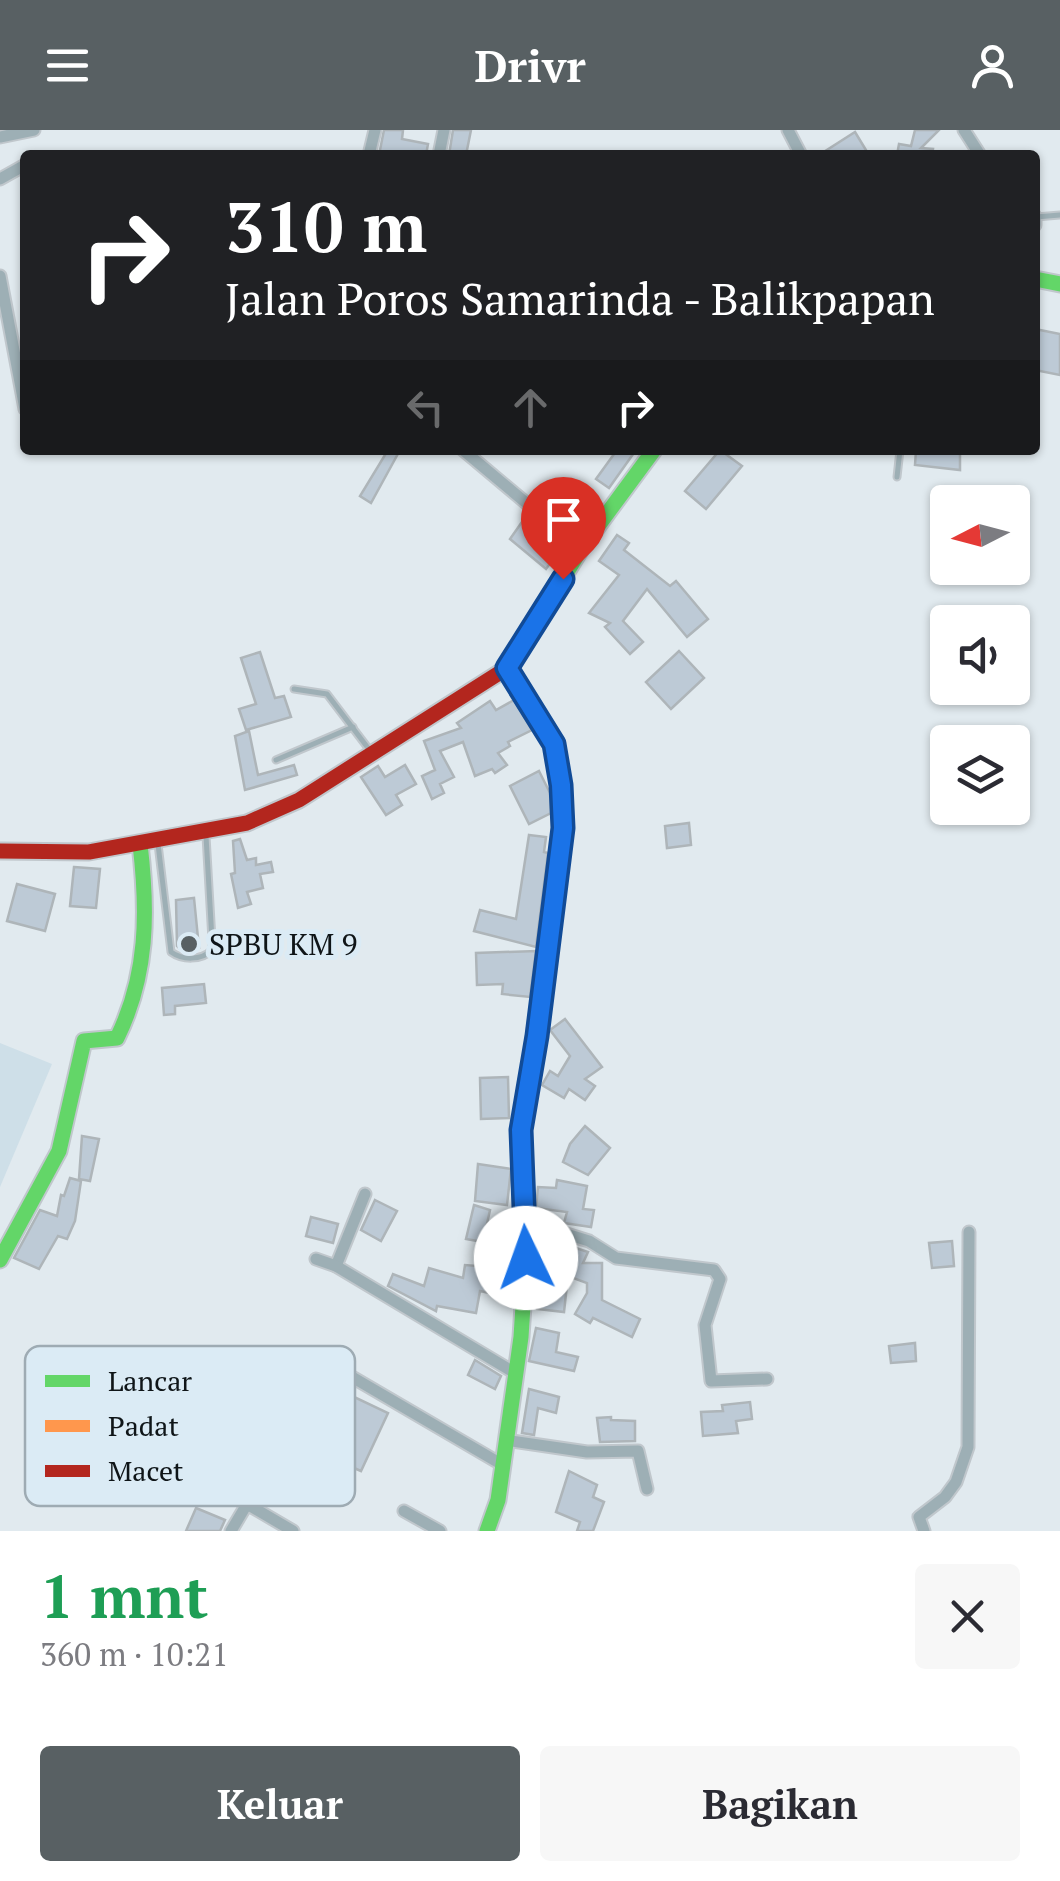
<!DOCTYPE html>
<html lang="id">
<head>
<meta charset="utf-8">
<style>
	:root { --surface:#fff; --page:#f7f7f7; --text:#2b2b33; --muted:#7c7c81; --accent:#586063 }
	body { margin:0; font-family:"PT Serif",serif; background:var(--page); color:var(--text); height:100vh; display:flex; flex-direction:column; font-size:38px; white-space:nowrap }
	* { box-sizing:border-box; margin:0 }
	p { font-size:32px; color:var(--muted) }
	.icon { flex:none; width:55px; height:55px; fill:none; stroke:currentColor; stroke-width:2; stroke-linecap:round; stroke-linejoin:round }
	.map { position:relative; height:1401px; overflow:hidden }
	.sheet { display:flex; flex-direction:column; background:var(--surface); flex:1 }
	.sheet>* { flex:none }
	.hud { position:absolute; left:20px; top:20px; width:1020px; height:305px; border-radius:10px; box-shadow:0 2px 8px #0004; background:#202124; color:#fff; overflow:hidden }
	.needle { width:65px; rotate:264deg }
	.fabs { position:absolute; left:930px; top:355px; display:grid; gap:20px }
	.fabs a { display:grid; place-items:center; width:100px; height:100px; border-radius:10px; background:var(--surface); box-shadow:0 2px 8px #0004; font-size:50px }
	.pin { position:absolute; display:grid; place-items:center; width:85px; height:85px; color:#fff; margin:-102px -42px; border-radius:50% 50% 50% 0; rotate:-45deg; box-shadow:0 0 10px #0007 }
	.pin .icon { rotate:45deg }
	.me { position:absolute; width:110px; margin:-55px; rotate:357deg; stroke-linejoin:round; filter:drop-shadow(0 0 8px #0008) }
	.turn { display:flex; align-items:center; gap:35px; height:210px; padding:0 40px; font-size:45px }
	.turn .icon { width:130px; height:130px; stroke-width:2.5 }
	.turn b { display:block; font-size:70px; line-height:85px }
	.lanes { display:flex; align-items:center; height:95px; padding:0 40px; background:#0003; justify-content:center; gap:50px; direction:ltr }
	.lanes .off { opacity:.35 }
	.round { display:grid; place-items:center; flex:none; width:105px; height:105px; border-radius:10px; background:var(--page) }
	.summary { display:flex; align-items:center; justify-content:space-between; height:170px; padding:0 40px }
	h1 { font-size:60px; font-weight:700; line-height:75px; color:#1e9e55 }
	.button { display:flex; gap:20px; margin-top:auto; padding:20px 40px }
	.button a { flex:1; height:115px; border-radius:10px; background:var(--accent); color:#fff; font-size:40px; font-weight:700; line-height:115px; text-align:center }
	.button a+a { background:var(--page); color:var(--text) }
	header { display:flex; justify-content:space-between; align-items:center; height:130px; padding:0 40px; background:var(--accent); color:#fff; font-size:45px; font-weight:700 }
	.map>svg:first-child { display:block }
	.built { fill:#cedfe8 }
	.building { fill:#bdcad6; stroke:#aeb5b9; stroke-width:2.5 }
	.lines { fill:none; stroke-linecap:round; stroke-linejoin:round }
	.lane-casing { stroke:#c0c7cc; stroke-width:9 }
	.street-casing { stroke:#c0c7cc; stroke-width:15 }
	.fast-casing { stroke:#c0c7cc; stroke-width:19 }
	.slow-casing { stroke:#c0c7cc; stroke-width:19 }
	.jam-casing { stroke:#c0c7cc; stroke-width:19 }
	.lane { stroke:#9dafb5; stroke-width:5 }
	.street { stroke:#9dafb5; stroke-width:11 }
	.fast { stroke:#63d668; stroke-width:15 }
	.slow { stroke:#ff974d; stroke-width:15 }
	.jam { stroke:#b3261e; stroke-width:15 }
	.route-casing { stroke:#114b97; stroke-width:25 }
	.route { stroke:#1a73e8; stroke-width:18 }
	.poi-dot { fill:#586063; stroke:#dbebf5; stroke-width:4 }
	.labels { text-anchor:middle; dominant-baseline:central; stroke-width:10; stroke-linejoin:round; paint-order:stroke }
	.poi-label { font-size:30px; fill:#0f1518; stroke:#dbebf5; text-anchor:start }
	.key { fill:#dbebf5; stroke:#9eabb3; stroke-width:2.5 }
	.key-label { font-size:28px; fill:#0f1518 }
</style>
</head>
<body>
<header><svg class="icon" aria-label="menu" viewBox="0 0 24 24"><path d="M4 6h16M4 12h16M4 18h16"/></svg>Drivr<svg class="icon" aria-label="person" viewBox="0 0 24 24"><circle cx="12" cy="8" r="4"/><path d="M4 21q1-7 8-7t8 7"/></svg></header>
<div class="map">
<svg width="1060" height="1401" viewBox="0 0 1060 1401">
	<rect width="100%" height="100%" fill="#e1eaef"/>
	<!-- built -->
	<path class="built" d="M0 913 52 934 0 1057Z"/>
	<!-- building -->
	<g class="building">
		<path d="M403 0 402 9 428 14 426 25H379L384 0Z"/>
		<path d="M453 0H471L466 25H449Z"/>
		<path d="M915 0H939L921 18 933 19 932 25H897L899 14 911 16Z"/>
		<path d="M855 2 869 25H819Z"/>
		<path d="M1035 199 1060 204V245L1035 240Z"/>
		<path d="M388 320H400L371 373 360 366Z"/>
		<path d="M617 320H636L609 358 596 349Z"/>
		<path d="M720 320 742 336 706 379 685 361Z"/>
		<path d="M916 320H960V340L915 335Z"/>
		<path d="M524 389 563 416 546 439 510 409Z"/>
		<path d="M617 405 629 413 624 420 670 456 676 451 708 489 687 507 647 459 623 491 643 512 630 524 605 497 610 493 589 483 619 445 599 431Z"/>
		<path d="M679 521 704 548 671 579 646 552Z"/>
		<path d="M260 522 275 568 284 566 291 587 246 600 239 579 256 574 241 528Z"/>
		<path d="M514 570 532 600 508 612 510 616 498 623 507 635 495 643 492 639 475 646 463 612 440 621 454 647 440 654 444 663 432 669 422 646 435 640 424 611 461 598 457 593 490 571 496 580Z"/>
		<path d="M249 601 258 645 294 635 297 645 245 660 235 606Z"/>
		<path d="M405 635 416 654 396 665 402 675 386 685 361 647 378 636 385 647Z"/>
		<path d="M539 641 550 663 551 683 529 694 510 656Z"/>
		<path d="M689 693 691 715 667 718 665 696Z"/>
		<path d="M529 705 546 707 544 722 548 723 536 817 474 801 480 780 516 789Z"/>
		<path d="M240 709 247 730 256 728V735L271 732 273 742 260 744 263 758 247 762 251 774 238 778 231 744 235 743 233 711Z"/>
		<path d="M74 737 100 739 96 778 70 776Z"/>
		<path d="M17 754 55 764 45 801 7 791Z"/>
		<path d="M194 768 199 818 181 820 177 816 176 770Z"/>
		<path d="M536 821 530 867 502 864 503 854 477 855 476 823Z"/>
		<path d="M204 854 206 873 175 876V884L164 885 162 858Z"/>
		<path d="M565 889 602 937 585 949 595 956 585 970 569 959 564 968 542 955 550 941 558 946 570 926 550 900Z"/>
		<path d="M508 947 509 988 481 989 480 948Z"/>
		<path d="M585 996 610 1018 588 1045 563 1032 570 1014Z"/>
		<path d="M82 1006 99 1009 90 1051 79 1049Z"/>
		<path d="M478 1034 511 1039 507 1075 475 1071Z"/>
		<path d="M70 1048 81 1051 75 1091 67 1109 58 1106 39 1139 14 1128 40 1080 57 1086 61 1065 64 1066Z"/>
		<path d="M557 1050 587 1056 583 1079 594 1080 591 1097 564 1093 567 1082 536 1078 538 1057 556 1058Z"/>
		<path d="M375 1070 397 1081 381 1111 361 1100Z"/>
		<path d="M474 1075 490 1080 483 1112 466 1109Z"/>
		<path d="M311 1087 338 1094 333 1113 306 1106Z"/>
		<path d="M540 1106 588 1122 583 1133H602V1170L640 1189 632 1207 593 1188 590 1193 575 1184 587 1163V1153L568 1146 564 1182 537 1179 541 1149 546 1150 555 1127 537 1120Z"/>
		<path d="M952 1111 954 1136 932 1138 929 1113Z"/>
		<path d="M478 1115 514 1117 512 1168 480 1161 476 1183 437 1176 436 1181 388 1156 393 1144 424 1156 429 1138 463 1148 465 1135 477 1136Z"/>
		<path d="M536 1198 559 1203 556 1222 578 1227 574 1241 529 1231Z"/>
		<path d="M915 1213 916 1231 891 1233 889 1216Z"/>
		<path d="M475 1230 501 1246 495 1259 468 1245Z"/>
		<path d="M331 1256 388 1283 361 1341 347 1335 351 1325 330 1318 342 1285 322 1276Z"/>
		<path d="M529 1259 559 1267 556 1283 538 1278 534 1305 522 1303Z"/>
		<path d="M750 1272 752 1289 736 1291 738 1303 703 1306 701 1282 723 1281 722 1275Z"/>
		<path d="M611 1287V1290L635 1291V1311L600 1312 597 1288Z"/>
		<path d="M569 1341 597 1355 593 1367 604 1372 593 1401H577L580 1392 556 1382Z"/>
		<path d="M196 1378 225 1390 220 1401H186Z"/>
	</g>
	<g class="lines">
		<defs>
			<g id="lane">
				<path d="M1036 87 1060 85"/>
				<path d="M897 347 900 320"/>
				<path d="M294 559 327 564 368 618"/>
				<path d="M276 630 353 597"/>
				<path d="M158 714 171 822C182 830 201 831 212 820V810L206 706"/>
			</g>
			<g id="street">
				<path d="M788 0 801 25"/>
				<path d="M964 0 980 25"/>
				<path d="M0 7 34 0"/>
				<path d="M369 25 375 0"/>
				<path d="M439 25 444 0"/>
				<path d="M0 49 25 35"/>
				<path d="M1035 86V95"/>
				<path d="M0 146 25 279"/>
				<path d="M463 320 581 419"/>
				<path d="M365 1064 336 1136 515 1243"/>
				<path d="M524 1091 589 1111 616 1128 714 1140 720 1149 705 1195 711 1251 767 1249"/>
				<path d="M316 1129 336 1136"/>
				<path d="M352 1247 501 1334"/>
				<path d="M505 1310 587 1322 638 1321 647 1359"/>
				<path d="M404 1381 440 1401"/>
				<path d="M231 1401 247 1374 293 1401"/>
				<path d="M924 1401 919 1387 945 1367 956 1352 968 1317 969 1102"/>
			</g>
			<g id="fast">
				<path d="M1035 149 1060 154"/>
				<path d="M530 502 581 419 654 320"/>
				<path d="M0 1130 59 1021 84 911 117 908C148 845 148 782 140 714"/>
				<path d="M487 1401 498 1370 521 1207 526 1129 521 1000 556 751"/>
			</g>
			<path id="slow" d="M507 538 554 614 563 698 556 751"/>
			<path id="jam" d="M0 721 89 722 247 693 299 670 507 538 530 502"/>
		</defs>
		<!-- lane casing -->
		<use href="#lane" class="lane-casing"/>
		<!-- street casing -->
		<use href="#street" class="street-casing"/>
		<!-- fast casing -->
		<use href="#fast" class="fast-casing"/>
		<!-- slow casing -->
		<use href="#slow" class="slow-casing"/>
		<!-- jam casing -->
		<use href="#jam" class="jam-casing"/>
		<!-- lane -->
		<use href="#lane" class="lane"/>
		<!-- street -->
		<use href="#street" class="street"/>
		<!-- fast -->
		<use href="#fast" class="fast"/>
		<!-- slow -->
		<use href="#slow" class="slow"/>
		<!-- jam -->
		<use href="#jam" class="jam"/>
	</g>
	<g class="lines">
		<defs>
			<path id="route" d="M526 1128 521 1000 537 906 563 698 561 655 554 614 507 538 563 449"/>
		</defs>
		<!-- route casing -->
		<use href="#route" class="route-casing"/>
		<!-- route -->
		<use href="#route" class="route"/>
	</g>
	<!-- markers -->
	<circle class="poi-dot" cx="189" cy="814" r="10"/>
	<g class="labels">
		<!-- poi labels -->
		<g class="poi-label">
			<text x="209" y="814">SPBU KM 9</text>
		</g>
	</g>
	<!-- legend -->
	<rect x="25" y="1216" width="330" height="160" rx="15" class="key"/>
	<rect x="45" y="1245" width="45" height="12" fill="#63d668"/>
	<rect x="45" y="1290" width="45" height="12" fill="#ff974d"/>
	<rect x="45" y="1335" width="45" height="12" fill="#b3261e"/>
	<g class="key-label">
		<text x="108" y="1261">Lancar</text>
		<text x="108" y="1306">Padat</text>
		<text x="108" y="1351">Macet</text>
	</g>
</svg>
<div class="fabs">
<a><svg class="needle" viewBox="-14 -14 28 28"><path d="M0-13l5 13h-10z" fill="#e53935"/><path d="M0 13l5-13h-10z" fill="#7c7c81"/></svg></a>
<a><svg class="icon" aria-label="sound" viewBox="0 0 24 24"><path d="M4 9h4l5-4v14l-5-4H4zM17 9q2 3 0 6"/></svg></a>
<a><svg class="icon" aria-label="layers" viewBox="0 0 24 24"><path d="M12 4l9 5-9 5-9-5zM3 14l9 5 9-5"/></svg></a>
</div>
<div class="pin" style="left:563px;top:449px;background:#d93025"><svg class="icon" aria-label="arrive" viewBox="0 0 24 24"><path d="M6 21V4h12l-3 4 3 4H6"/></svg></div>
<svg class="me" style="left:526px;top:1128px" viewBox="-20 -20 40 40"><circle r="19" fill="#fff"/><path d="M0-13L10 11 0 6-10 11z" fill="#1a73e8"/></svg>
<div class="hud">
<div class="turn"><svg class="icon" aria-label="right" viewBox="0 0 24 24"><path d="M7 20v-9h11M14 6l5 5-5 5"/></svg><div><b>310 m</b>Jalan Poros Samarinda - Balikpapan</div></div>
<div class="lanes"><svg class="icon off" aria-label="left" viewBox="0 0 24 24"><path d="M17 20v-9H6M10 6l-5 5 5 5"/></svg><svg class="icon off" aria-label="ahead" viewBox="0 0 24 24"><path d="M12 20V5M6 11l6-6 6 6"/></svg><svg class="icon" aria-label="right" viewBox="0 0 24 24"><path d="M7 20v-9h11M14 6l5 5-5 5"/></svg></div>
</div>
</div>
<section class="sheet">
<div class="summary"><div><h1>1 mnt</h1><p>360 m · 10:21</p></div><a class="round"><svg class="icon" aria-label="close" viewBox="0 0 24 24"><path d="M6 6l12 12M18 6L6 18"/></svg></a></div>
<div class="button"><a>Keluar</a><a>Bagikan</a></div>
</section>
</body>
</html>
